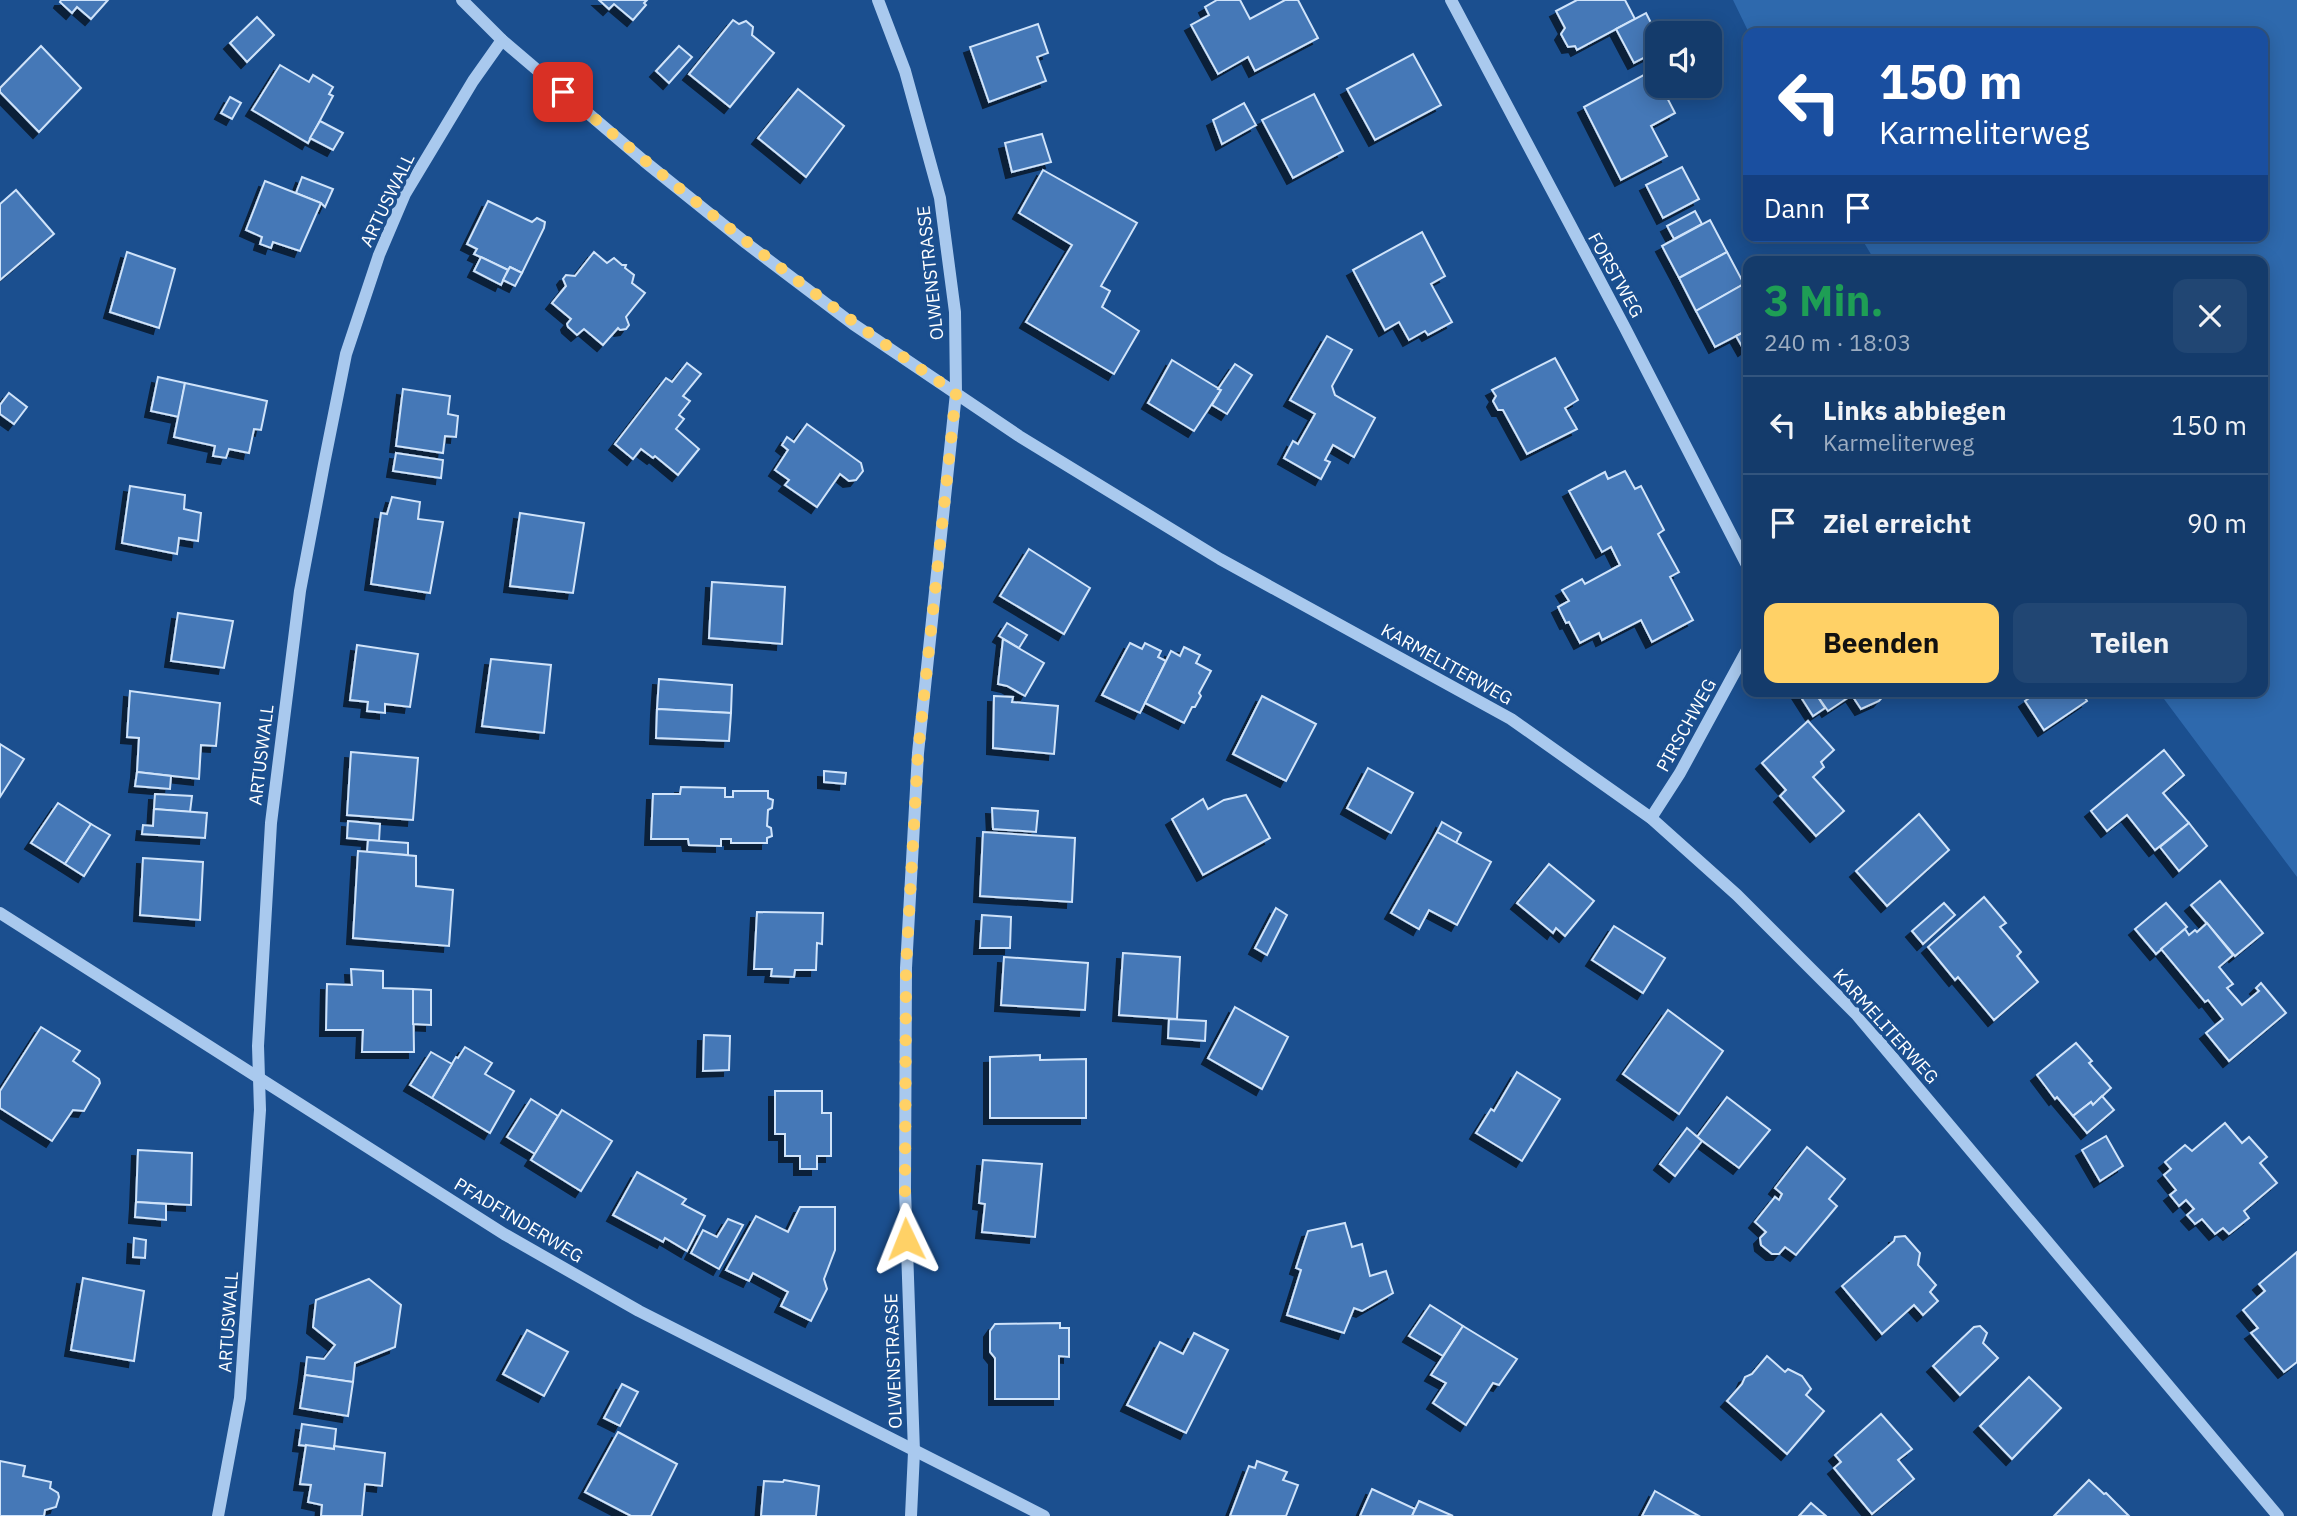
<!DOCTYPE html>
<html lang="de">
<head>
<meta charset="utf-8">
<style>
	:root { --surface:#143b6b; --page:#214673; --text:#f1f3f6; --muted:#9dadc1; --line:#33557e; --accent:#ffd166 }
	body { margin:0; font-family:"IBM Plex Sans",sans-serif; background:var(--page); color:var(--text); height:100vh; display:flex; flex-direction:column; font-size:26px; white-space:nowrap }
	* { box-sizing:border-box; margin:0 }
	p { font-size:23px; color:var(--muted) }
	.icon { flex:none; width:38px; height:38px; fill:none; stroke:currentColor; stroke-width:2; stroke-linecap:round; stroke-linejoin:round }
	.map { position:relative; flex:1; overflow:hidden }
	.details { position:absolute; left:1743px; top:256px; width:525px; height:441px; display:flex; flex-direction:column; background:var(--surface); border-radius:14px; box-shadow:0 4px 18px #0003,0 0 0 2px var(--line) }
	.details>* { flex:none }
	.hud { position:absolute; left:1743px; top:28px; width:525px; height:214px; border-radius:14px; box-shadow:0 4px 18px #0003,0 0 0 2px var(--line); background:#1a4fa0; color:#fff; overflow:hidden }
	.buttons { position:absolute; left:1645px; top:21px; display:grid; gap:14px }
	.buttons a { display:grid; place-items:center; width:77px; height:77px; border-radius:14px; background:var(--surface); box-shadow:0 4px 18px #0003,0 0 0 2px var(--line); font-size:35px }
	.pin { position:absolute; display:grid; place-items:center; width:60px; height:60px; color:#fff; margin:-30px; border-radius:14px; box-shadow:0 4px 10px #0006 }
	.me { position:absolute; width:77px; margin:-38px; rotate:358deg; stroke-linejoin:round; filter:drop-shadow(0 0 5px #0008) }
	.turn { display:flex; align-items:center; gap:24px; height:147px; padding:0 21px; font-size:32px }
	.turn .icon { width:91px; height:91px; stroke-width:2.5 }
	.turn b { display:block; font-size:49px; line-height:60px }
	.then { display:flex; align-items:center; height:66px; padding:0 21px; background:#0003; gap:14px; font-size:26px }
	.round { display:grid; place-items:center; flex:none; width:74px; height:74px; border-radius:14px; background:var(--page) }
	.head { display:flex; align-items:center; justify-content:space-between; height:119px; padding:0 21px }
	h1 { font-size:42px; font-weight:700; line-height:52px; color:#1e9e55 }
	.cta { display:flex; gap:14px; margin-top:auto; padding:14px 21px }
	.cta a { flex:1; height:80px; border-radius:14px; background:var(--accent); color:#111; font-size:28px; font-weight:700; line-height:80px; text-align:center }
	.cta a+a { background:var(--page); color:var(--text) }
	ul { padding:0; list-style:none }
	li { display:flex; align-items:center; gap:21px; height:98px; padding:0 21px; border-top:2px solid var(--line) }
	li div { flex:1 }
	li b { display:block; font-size:26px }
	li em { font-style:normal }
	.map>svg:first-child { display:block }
	.green { fill:#2e69ad }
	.building { fill:#4478b7; stroke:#cfe3fa; stroke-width:2; filter:url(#shadow) }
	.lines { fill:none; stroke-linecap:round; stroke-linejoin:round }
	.minor { stroke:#a9c9ee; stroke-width:12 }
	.route { stroke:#ffd166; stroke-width:12; stroke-dasharray:0 21.6 }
	.labels { text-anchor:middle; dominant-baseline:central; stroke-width:7; stroke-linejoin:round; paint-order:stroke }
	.street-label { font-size:18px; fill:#fff; stroke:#1b4f8f }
</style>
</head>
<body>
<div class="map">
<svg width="2297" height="1516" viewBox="0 0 2297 1516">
	<defs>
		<filter id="shadow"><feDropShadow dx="-6" dy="6" stdDeviation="0" flood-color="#0009"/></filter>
	</defs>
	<rect width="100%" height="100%" fill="#1b4f8f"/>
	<!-- green -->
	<path class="green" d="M1733 0H2297V877L2158 691H2263V261H1875L1860 236H2263V33H1749Z"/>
	<!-- building -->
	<g class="building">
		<path d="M61 0H108L91 19 77 7 72 13 60 2Z"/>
		<path d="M599 0H647L644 3 646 5 633 20 614 4 609 9Z"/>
		<path d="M1217 0H1240L1250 19 1285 0H1298L1318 38 1255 71 1248 57 1218 74 1191 25 1209 15 1205 7Z"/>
		<path d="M1577 0H1625L1635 19 1577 50 1575 46 1568 47 1561 34 1565 28 1556 11Z"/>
		<path d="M1646 13 1657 35V51L1634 63 1616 29Z"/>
		<path d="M257 17 274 35 247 62 230 43Z"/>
		<path d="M733 20 739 24 746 21 753 27 752 35 774 53 730 107 689 74Z"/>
		<path d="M1038 24 1048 53 1037 57 1046 81 989 102 970 47Z"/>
		<path d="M41 46 81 88 39 132 0 92V88Z"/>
		<path d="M679 46 692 57 669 83 656 71Z"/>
		<path d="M1413 54 1441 105 1375 140 1347 89Z"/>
		<path d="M280 65 309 82 313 75 333 87 329 94 333 96 308 143 252 110Z"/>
		<path d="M1653 70 1657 78V86H1661L1675 113 1651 126 1667 156 1621 180 1584 107Z"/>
		<path d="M798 89 844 126 806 177 758 138Z"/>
		<path d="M1314 94 1343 151 1293 178 1262 120Z"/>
		<path d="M230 97 241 103 232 119 221 113Z"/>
		<path d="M1244 103 1256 125 1222 144 1213 120Z"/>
		<path d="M320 121 343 133 333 150 310 138Z"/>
		<path d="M1042 134 1051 162 1012 172 1005 143Z"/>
		<path d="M1682 167 1699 199 1663 218 1646 185Z"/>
		<path d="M1043 170 1137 223 1101 286 1110 291 1102 307 1139 331 1114 374 1026 322 1072 245 1019 213Z"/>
		<path d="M302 177 333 189 325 207 321 203 296 193Z"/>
		<path d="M265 181 321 203 300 251 273 242 271 248 260 244 262 237 246 230Z"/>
		<path d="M16 190 54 234 0 280V204Z"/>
		<path d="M488 201 532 222 537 218 545 222 544 228 522 273 510 267 508 270 474 254 477 249 467 244Z"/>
		<path d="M1695 211 1702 224 1674 239 1667 226Z"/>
		<path d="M1710 220 1727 252 1679 278 1662 246Z"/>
		<path d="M1422 232 1445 276 1431 284 1452 322 1428 335 1425 331 1409 340 1399 322 1385 330 1353 270Z"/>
		<path d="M127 252 175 269 159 328 110 312Z"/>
		<path d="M594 252 607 263 614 258 622 265H626L625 268 634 275 632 283 645 293 626 317 629 325 626 329 620 330 618 328 603 345 584 329 577 335 568 327 567 324 571 319 552 303 566 286 563 279 566 275 575 276Z"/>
		<path d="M1727 252 1744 284 1696 311 1679 278Z"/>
		<path d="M481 257 508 270 501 285 474 271Z"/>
		<path d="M510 267 522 273 515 286 503 280Z"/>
		<path d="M1744 284 1745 286 1748 285V330L1715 347 1696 311Z"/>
		<path d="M1748 330V347L1744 350 1736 336Z"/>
		<path d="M1327 336 1352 350 1332 386 1335 395 1375 418 1354 457 1333 445 1325 460 1330 462 1321 479 1284 458 1293 441 1298 444 1315 414 1290 400Z"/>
		<path d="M1555 358 1578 400 1565 408 1577 429 1527 454 1503 410H1498L1493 401 1496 396 1492 390Z"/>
		<path d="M1172 360 1221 390 1194 431 1148 403Z"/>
		<path d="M687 363 701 374 683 396 690 401 679 415 684 419 676 429 699 449 678 475 655 456 653 458 641 449 633 459 615 444 666 378 672 382Z"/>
		<path d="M1235 364 1252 375 1227 414 1212 405 1221 390 1218 389Z"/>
		<path d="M158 377 185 383 179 417 151 411Z"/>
		<path d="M185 383 267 401 261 430 254 429 249 453 229 449 226 458 213 456 215 446 174 437Z"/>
		<path d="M403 389 450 396 448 414 458 416 456 437 445 436 443 453 396 446Z"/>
		<path d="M9 393 27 407 14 424 0 414V405Z"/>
		<path d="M807 424 861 463 863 471 856 480 849 481 840 474 817 507 785 485 789 480 775 470 788 450 782 445 787 437 794 442Z"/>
		<path d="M396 453 443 460 441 478 393 471Z"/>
		<path d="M1625 471 1635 489 1641 486 1664 530 1658 534 1679 572 1670 577 1693 620 1652 642 1641 620 1602 640 1599 633 1580 643 1569 622 1566 623 1558 607 1569 601 1562 590 1582 579 1585 584 1620 565 1611 547 1602 552 1569 491 1605 472 1608 479Z"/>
		<path d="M130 486 185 495 184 509 201 513 198 541 179 538 177 554 122 543Z"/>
		<path d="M392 497 420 502 418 519 443 522 430 593 371 584 381 513 387 514Z"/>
		<path d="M520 513 584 523 573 593 510 586Z"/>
		<path d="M1029 549 1090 588 1064 634 1000 596Z"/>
		<path d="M712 582 785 587 782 644 709 638Z"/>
		<path d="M178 613 233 621 224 668 171 661Z"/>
		<path d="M1007 623 1027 635 1019 648 999 636Z"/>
		<path d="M1003 639 1044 663 1025 696 1007 686 998 684Z"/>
		<path d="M1130 643 1142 649 1145 643 1161 651 1158 657 1166 661 1140 713 1102 695Z"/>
		<path d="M357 645 418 654 410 707 385 704V713L367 711 368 702 350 700Z"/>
		<path d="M1184 647 1200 655 1196 663 1211 671 1199 693 1201 696 1195 707H1192L1184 723 1145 703 1171 651 1180 656Z"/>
		<path d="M491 659 551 665 544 733 482 726Z"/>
		<path d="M659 679 732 685 731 713 657 709Z"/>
		<path d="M130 691 220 703 216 746 201 745 199 779 137 772 139 738 127 737Z"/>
		<path d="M1797 691H1814L1825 708 1813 716Z"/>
		<path d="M1814 691H1849L1852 695 1828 711Z"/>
		<path d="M1849 691H1888L1879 701 1861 709Z"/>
		<path d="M2039 691H2081L2087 701 2044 730 2025 701Z"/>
		<path d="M994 696 1013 697 1012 702 1058 706 1054 754 993 748Z"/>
		<path d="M1262 696 1316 724 1286 781 1233 754Z"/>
		<path d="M657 709 731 713 729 741 656 738Z"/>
		<path d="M1808 721 1834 750 1821 762 1824 767 1813 777 1844 811 1816 836 1780 796 1786 790 1762 763Z"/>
		<path d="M0 744 24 759 0 797Z"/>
		<path d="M2164 750 2184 775 2163 793 2189 823 2155 850 2127 815 2107 831 2091 811Z"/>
		<path d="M351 752 418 758 413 820 347 815Z"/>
		<path d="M1368 768 1413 793 1391 833 1347 808Z"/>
		<path d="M824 771 846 773 845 784 824 782Z"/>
		<path d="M137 772 171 776 170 789 135 786Z"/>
		<path d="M681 787 725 788V797H733V791H768V798L773 800 772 808 768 810 767 826 771 828 772 836 767 838V843H731V839H721V846L689 845 688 839H651L653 794H680Z"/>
		<path d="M155 794 192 796 190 812 154 809Z"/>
		<path d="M1246 795 1270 838 1203 875 1172 819 1203 799 1208 809 1224 800Z"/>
		<path d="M58 803 91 824 65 864 31 843Z"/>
		<path d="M992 808 1038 811 1036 832 993 829Z"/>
		<path d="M154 809 207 813 205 838 142 834 143 825 153 826Z"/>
		<path d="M1919 814 1949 850 1887 906 1856 871Z"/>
		<path d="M348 821 380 824 379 841 347 838Z"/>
		<path d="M1442 822 1461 833 1456 843 1437 832Z"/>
		<path d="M2189 823 2207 846 2179 871 2160 847Z"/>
		<path d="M91 824 110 835 84 876 65 864Z"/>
		<path d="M983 832 1075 838 1072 902 980 896Z"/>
		<path d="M1437 832 1491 862 1457 925 1429 910 1419 929 1391 913Z"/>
		<path d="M368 840 408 843V855L367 852Z"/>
		<path d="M358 851 416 856V886L453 890 449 946 353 938Z"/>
		<path d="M143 858 203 862 200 920 140 915Z"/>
		<path d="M1549 864 1594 901 1565 936 1556 928 1553 933 1517 903Z"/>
		<path d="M2220 881 2263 933 2235 956 2191 905Z"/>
		<path d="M1984 897 2006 923 2000 927 2021 952 2017 956 2038 982 1994 1020 1958 977 1955 980 1928 947Z"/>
		<path d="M1944 903 1955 915 1923 944 1912 931Z"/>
		<path d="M2166 903 2187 927 2156 954 2135 929Z"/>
		<path d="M1276 908 1287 915 1267 955 1255 948Z"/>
		<path d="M757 912 823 913 822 944 817 943 816 970H795L794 977 771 976 772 969H754Z"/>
		<path d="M982 915 1011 917 1010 948H980Z"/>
		<path d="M2207 923 2233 955 2219 967 2233 984 2227 988 2242 1005 2259 991 2256 988 2261 983 2286 1013 2229 1061 2206 1033 2223 1019 2208 1000 2205 1002 2161 949 2185 929 2189 935 2195 930 2197 932Z"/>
		<path d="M1614 926 1665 958 1643 993 1592 960Z"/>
		<path d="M1123 953 1180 957 1177 1019 1119 1015Z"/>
		<path d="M1004 957 1088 963 1085 1010 1001 1005Z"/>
		<path d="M351 969 383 971V988L413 989 414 1052H362L363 1030H326L327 984 352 985Z"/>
		<path d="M413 989 431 990V1025L413 1024Z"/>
		<path d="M1235 1007 1288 1037 1262 1089 1208 1058Z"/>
		<path d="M1668 1010 1723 1051 1679 1114 1623 1074Z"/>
		<path d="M1169 1019 1206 1021 1205 1041 1168 1038Z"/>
		<path d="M41 1027 80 1051 73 1061 99 1079 100 1083 84 1111 73 1110 52 1141 0 1108V1091Z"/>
		<path d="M704 1035 730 1036 729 1070 703 1071Z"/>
		<path d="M2076 1043 2092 1061 2089 1063 2111 1088 2093 1105 2091 1102 2073 1116 2057 1097 2055 1099 2037 1075Z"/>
		<path d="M465 1047 492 1063 485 1074 514 1091 490 1133 432 1098 456 1057 458 1058Z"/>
		<path d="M431 1052 452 1064 432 1098 410 1085Z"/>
		<path d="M1040 1055V1060L1086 1059V1118H990V1057Z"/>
		<path d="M1517 1072 1560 1099 1522 1161 1476 1133 1491 1109 1494 1111Z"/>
		<path d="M775 1091H822V1113H831V1156H817V1169H800V1156H785V1134H775Z"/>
		<path d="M2102 1096 2114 1110 2087 1133 2073 1116 2091 1102 2093 1105Z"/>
		<path d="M1727 1097 1770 1130 1739 1168 1697 1137Z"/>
		<path d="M531 1099 558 1116 535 1154 507 1137Z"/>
		<path d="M562 1110 612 1141 581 1191 531 1160Z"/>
		<path d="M2225 1123 2242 1143 2249 1137 2267 1157 2260 1163 2277 1183 2244 1211 2249 1218 2229 1234 2223 1228 2215 1234 2202 1219 2195 1224 2187 1215 2194 1209 2186 1200 2179 1206 2170 1195 2176 1190 2164 1175 2171 1169 2165 1162 2185 1145 2192 1151Z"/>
		<path d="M1687 1128 1702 1141 1675 1176 1660 1164Z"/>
		<path d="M2106 1136 2123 1166 2100 1181 2082 1150Z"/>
		<path d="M1807 1147 1845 1179 1829 1199 1837 1206 1796 1255 1785 1247 1779 1254H1772L1761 1245 1760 1238 1766 1232 1755 1222 1775 1197 1779 1200 1782 1194 1775 1188Z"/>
		<path d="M138 1150 192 1153 191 1205 136 1202Z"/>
		<path d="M983 1160 1042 1164 1035 1237 982 1232 985 1204 979 1203Z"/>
		<path d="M637 1172 686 1199 682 1204 705 1216 687 1251 665 1238 663 1242 613 1215Z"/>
		<path d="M136 1202 166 1204V1220L135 1217Z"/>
		<path d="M800 1207H835V1250L824 1279 827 1289 811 1321 781 1306 788 1292 753 1273 749 1281 726 1270 756 1216 788 1232Z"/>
		<path d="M728 1219 743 1225 719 1269 691 1253 703 1230 717 1237Z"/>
		<path d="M1345 1223 1352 1247 1362 1244 1370 1276 1386 1271 1393 1293 1362 1311 1354 1308 1344 1333 1287 1315 1301 1270 1296 1268 1308 1231Z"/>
		<path d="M1905 1236 1920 1253 1918 1265 1936 1285 1930 1292 1938 1301 1923 1315 1914 1305 1882 1334 1842 1286 1894 1241 1895 1237Z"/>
		<path d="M134 1238 146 1240 145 1258 133 1257Z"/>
		<path d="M2297 1252V1362L2284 1372 2251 1333 2258 1328 2243 1310 2265 1291 2259 1284Z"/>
		<path d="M83 1278 144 1291 134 1361 71 1350Z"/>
		<path d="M369 1279 401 1305 395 1347 355 1363 353 1382 305 1375 307 1357 324 1359 335 1345 313 1327 316 1300Z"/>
		<path d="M1430 1305 1463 1326 1443 1356 1409 1336Z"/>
		<path d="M1060 1323V1328H1069V1357L1059 1356V1399H995V1358L990 1352V1331L995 1324Z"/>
		<path d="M1463 1326 1517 1359 1499 1385 1493 1383 1466 1425 1433 1403 1446 1383 1431 1375Z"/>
		<path d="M1980 1326 1987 1333 1983 1343 1998 1358 1960 1395 1933 1366 1974 1327Z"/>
		<path d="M527 1330 568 1352 544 1396 503 1374Z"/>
		<path d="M1194 1333 1228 1350 1186 1433 1127 1405 1160 1342 1183 1354Z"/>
		<path d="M1767 1356 1785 1372 1788 1369 1802 1376 1811 1389 1806 1395 1824 1411 1787 1454 1727 1401 1742 1384 1745 1377 1752 1374Z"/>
		<path d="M305 1375 353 1382 348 1416 300 1408Z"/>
		<path d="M2029 1377 2061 1408 2012 1459 1980 1426Z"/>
		<path d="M622 1384 638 1392 620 1426 604 1418Z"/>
		<path d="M1881 1414 1912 1449 1898 1460 1914 1479 1872 1514 1834 1468 1841 1462 1835 1455Z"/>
		<path d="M302 1424 336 1429 334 1449 299 1445Z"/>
		<path d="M618 1432 677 1464 651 1516H631L585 1492Z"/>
		<path d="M306 1445 334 1449V1446L385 1453 382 1486 365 1484 362 1516H321L322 1505 308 1502 311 1485 300 1484Z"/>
		<path d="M0 1461 25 1466 23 1476 51 1482 50 1488 58 1493 59 1497 56 1507 45 1510 44 1516H0Z"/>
		<path d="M1257 1461 1287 1472 1283 1480 1298 1485 1286 1516H1230L1249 1466 1255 1468Z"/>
		<path d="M784 1480 819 1486 816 1516H761L764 1481 783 1482Z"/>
		<path d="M2089 1480 2104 1494 2106 1493 2129 1516H2054Z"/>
		<path d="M1372 1489 1415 1509 1412 1516H1360Z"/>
		<path d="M1655 1491 1699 1516H1642Z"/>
		<path d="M1419 1501 1453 1516H1412Z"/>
		<path d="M1811 1503 1826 1516H1799Z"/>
	</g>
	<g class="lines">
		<!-- minor -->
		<g class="minor">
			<path d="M462 0 502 40 644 161 746 243 853 324 1019 436 1220 559 1511 719 1651 818 1737 895 1856 1014 2278 1516"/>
			<path d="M878 0 905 71 940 198 955 312 956 393 918 753 906 968 905 1191 914 1452 911 1516"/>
			<path d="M1451 0 1625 328 1748 567"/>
			<path d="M1651 818 1680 773 1748 648"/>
			<path d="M0 913 504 1234 639 1311 1044 1516"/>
			<path d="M218 1516 240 1398 260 1110 258 1046 271 823 300 591 324 464 346 354 379 255 405 194 473 81 502 40"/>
		</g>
	</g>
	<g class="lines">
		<!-- route -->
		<path class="route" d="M563 92C689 199 818 301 956 393L918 753 906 968 905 1191 906 1239"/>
	</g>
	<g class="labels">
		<!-- street labels -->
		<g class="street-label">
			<text transform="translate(387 200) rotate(-64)">ARTUSWALL</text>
			<text transform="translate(930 273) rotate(-96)">OLWENSTRASSE</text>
			<text transform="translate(1616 275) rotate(61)">FORSTWEG</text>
			<text transform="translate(1447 664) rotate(29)">KARMELITERWEG</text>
			<text transform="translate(1686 725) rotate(-61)">PIRSCHWEG</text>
			<text transform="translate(261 755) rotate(-83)">ARTUSWALL</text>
			<text transform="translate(1886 1026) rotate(48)">KARMELITERWEG</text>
			<text transform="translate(519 1220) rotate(31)">PFADFINDERWEG</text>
			<text transform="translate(228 1322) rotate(-86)">ARTUSWALL</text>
			<text transform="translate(893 1361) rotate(-92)">OLWENSTRASSE</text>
		</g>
	</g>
</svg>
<div class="buttons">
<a><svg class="icon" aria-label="sound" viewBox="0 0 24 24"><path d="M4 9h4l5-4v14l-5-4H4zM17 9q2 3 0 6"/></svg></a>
</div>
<div class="pin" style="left:563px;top:92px;background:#d93025"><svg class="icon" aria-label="arrive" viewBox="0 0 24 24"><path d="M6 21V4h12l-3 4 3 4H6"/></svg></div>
<svg class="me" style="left:906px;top:1239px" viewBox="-20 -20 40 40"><path d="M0-17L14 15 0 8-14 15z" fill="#ffd166" stroke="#fff" stroke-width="4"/></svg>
<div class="hud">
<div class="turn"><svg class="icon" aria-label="left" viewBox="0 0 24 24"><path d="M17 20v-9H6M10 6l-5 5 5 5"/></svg><div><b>150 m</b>Karmeliterweg</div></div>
<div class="then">Dann<svg class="icon" aria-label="arrive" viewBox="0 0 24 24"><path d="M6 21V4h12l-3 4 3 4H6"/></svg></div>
</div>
<section class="details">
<div class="head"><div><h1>3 Min.</h1><p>240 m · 18:03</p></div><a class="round"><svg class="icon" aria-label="close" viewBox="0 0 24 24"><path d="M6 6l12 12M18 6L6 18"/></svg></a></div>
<ul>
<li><svg class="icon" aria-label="left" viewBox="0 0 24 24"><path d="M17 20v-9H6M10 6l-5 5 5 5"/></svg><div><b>Links abbiegen</b><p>Karmeliterweg</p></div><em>150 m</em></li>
<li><svg class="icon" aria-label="arrive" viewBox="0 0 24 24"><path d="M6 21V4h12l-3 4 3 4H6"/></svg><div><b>Ziel erreicht</b></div><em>90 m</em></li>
</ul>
<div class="cta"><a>Beenden</a><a>Teilen</a></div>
</section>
</div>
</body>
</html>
